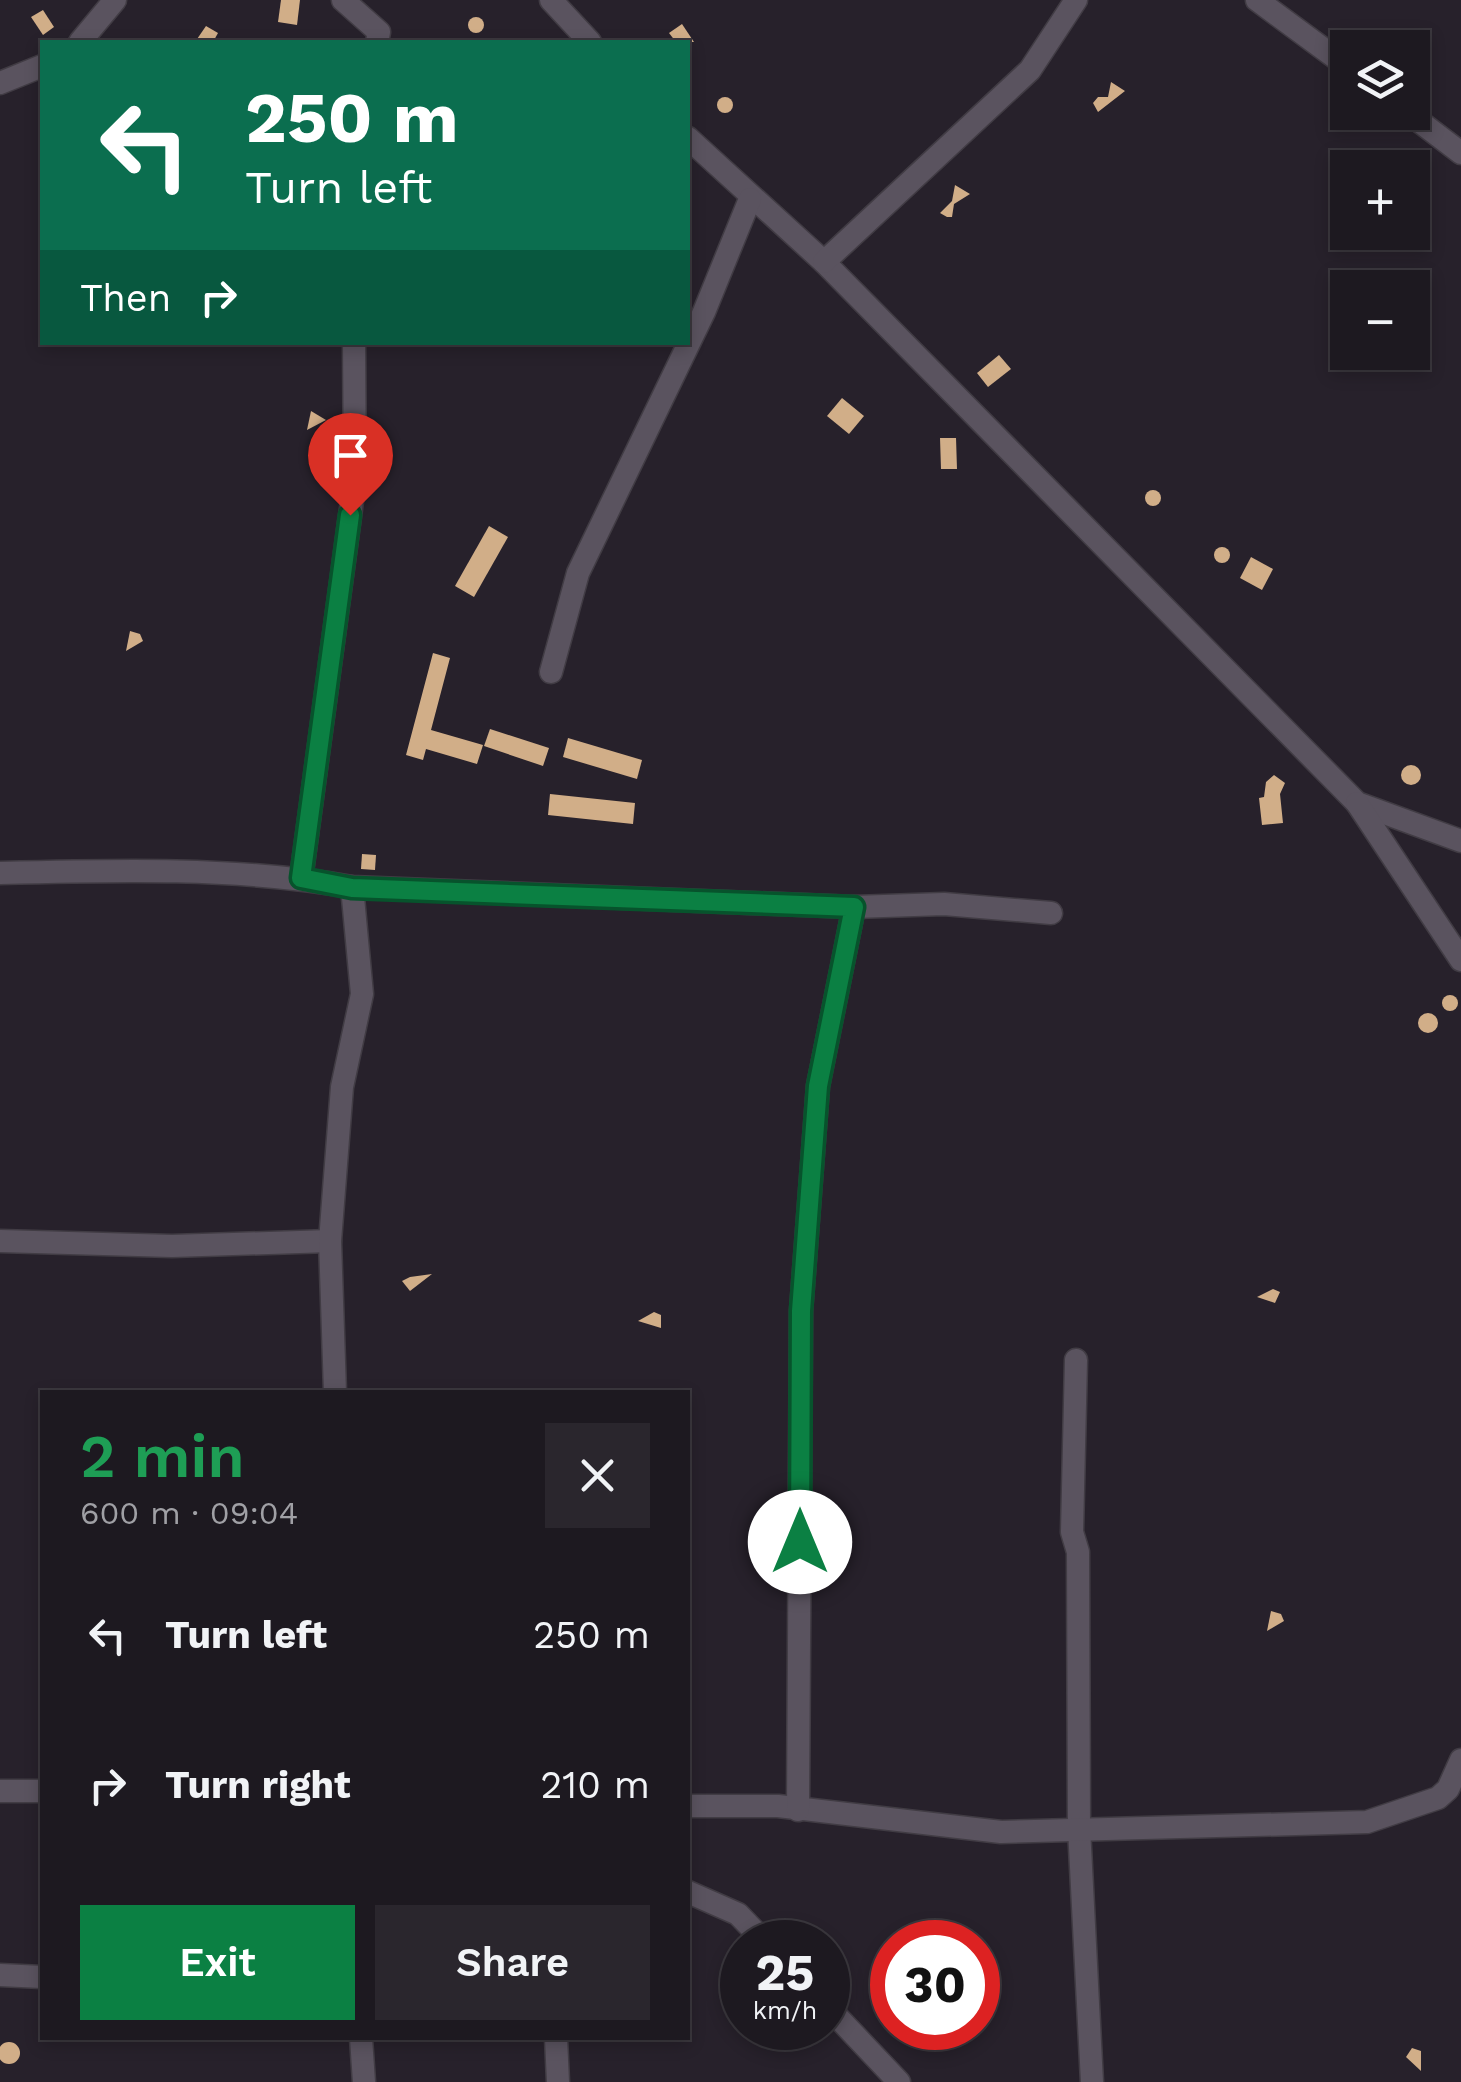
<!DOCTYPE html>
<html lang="en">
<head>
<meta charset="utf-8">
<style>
	:root { --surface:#1d1920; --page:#2a262d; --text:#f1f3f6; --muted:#a0a0a5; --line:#3b383e; --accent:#0b8043 }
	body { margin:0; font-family:"Work Sans",sans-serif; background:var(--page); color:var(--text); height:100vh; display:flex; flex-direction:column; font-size:38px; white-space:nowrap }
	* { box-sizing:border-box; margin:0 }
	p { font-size:32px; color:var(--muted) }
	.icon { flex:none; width:55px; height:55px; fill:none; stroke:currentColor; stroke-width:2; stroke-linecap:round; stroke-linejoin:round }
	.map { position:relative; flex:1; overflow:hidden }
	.panel { position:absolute; left:40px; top:1390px; width:650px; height:650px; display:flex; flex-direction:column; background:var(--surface); border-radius:0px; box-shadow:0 5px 15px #0003,0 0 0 2px var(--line) }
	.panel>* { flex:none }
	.top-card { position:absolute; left:40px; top:40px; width:650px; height:305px; border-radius:0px; box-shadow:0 5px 15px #0003,0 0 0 2px var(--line); background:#0b6e4f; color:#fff; overflow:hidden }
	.buttons { position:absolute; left:1330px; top:30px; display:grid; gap:20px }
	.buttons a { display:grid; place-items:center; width:100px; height:100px; border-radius:0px; background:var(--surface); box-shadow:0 5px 15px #0003,0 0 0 2px var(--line); font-size:50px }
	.speed { position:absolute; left:720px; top:1920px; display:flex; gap:20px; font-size:50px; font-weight:700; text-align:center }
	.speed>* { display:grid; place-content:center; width:130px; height:130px; border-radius:50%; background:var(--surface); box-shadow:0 5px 15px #0003,0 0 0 2px var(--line); line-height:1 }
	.speed small { font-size:25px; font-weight:400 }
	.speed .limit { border:15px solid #d22; background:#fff; color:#111 }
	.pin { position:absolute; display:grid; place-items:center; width:85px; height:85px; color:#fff; margin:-102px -42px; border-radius:50% 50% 50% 0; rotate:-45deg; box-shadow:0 0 10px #0007 }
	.pin .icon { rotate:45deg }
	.me { position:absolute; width:110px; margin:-55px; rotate:0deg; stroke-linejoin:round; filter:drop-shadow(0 0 8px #0008) }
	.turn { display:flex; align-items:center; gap:35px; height:210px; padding:0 40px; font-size:45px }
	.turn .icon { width:130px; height:130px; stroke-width:2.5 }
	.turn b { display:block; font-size:70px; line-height:85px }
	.then { display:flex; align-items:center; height:95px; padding:0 40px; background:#0003; gap:20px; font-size:38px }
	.round { display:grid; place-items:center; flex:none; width:105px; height:105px; border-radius:0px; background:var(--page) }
	.headline { display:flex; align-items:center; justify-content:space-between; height:170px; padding:0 40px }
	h1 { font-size:60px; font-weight:600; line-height:75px; color:#1e9e55 }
	.action { display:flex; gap:20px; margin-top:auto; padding:20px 40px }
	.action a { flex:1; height:115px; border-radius:0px; background:var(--accent); color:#fff; font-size:40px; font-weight:600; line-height:115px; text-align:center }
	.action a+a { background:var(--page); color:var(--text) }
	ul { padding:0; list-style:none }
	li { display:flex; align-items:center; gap:30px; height:150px; padding:0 40px }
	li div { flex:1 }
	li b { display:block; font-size:38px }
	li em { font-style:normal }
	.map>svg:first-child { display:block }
	.building { fill:#d1ae88 }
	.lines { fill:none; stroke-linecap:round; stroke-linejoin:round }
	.minor-casing { stroke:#413c44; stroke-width:25 }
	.minor { stroke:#5a535f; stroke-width:22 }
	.route-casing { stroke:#07532c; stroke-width:25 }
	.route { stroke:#0b8043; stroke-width:18 }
</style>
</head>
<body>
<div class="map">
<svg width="1461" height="2082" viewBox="0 0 1461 2082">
	<rect width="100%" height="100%" fill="#27212b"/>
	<!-- building -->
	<g class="building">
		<path d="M281 0H300L297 25 278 22Z"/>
		<path d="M43 10 54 27 43 35 31 17Z"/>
		<circle cx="476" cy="25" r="8"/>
		<path d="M682 24 694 42H676L669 33Z"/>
		<path d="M206 26 218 33 213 42H195Z"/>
		<path d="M1111 82 1125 91 1098 112 1093 103 1098 97H1108Z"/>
		<circle cx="725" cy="105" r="8"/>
		<path d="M955 185 970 194 954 204 952 217H947L940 213 952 201Z"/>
		<path d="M999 355 1011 369 988 387 977 373Z"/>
		<path d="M842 398 864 416 849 434 827 416Z"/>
		<path d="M311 411 326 420 307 430Z"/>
		<path d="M940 438H956L957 469H941Z"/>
		<circle cx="1153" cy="498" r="8"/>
		<path d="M489 526 508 537 474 597 455 586Z"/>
		<circle cx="1222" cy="555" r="8"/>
		<path d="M1251 557 1273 569 1262 590 1240 578Z"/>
		<path d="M130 631 140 634 143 641 126 651Z"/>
		<path d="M433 653 450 658 431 730 483 745 477 764 426 749 423 760 406 755Z"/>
		<path d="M490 729 549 748 543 766 484 746Z"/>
		<path d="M568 738 642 760 637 779 563 757Z"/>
		<circle cx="1411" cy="775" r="10"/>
		<path d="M1274 775 1285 783 1280 794 1283 823 1262 825 1259 798 1264 797 1266 782Z"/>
		<path d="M550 794 635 803 633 824 548 815Z"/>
		<path d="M362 854 376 855 375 870 361 869Z"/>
		<circle cx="1450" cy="1003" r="8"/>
		<circle cx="1428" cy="1023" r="10"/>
		<path d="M432 1274 410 1291 402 1281 410 1277Z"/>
		<path d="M1273 1289 1280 1292 1275 1303 1257 1297Z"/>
		<path d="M654 1312 661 1315V1328L638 1321Z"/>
		<path d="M1271 1611 1281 1614 1284 1621 1267 1631Z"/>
		<circle cx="9" cy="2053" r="11"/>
		<path d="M1412 2048 1421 2051V2071L1406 2057Z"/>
	</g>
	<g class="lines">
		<defs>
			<g id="minor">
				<path d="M343 0 379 32 377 42"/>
				<path d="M551 0 590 42"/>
				<path d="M1257 0 1348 67"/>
				<path d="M80 42 115 0"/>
				<path d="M0 83 42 66"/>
				<path d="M1407 112 1461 153"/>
				<path d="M688 138 824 262 1357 803 1461 841"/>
				<path d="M824 262 1030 70 1076 0"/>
				<path d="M551 672 578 573 704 312 750 199"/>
				<path d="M1357 803 1461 960"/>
				<path d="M0 873C117 870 236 867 352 887L854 907 944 904 1051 913"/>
				<path d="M301 879 355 479 354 342"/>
				<path d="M0 1241 172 1246 330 1241"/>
				<path d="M1076 1360 1072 1532 1078 1552 1079 1828 1092 2082"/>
				<path d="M335 1392 330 1241 342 1087 362 994 352 887"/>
				<path d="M0 1791H42"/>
				<path d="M688 1806H778L1001 1832 1367 1822 1438 1798 1448 1789 1461 1760"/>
				<path d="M798 1810 801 1311 818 1086 854 907"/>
				<path d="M688 1892 738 1914 765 1942"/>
				<path d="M0 1975 42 1977"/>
				<path d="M828 2007 899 2082"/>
				<path d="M361 2038 364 2082"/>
				<path d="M556 2038 558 2082"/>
			</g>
		</defs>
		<!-- minor casing -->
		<use href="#minor" class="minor-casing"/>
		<!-- minor -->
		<use href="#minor" class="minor"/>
	</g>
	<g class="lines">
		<defs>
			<path id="route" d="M350 515 301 878 352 888 854 907 818 1086 801 1311 800 1542"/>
		</defs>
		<!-- route casing -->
		<use href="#route" class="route-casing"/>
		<!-- route -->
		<use href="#route" class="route"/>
	</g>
</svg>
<div class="buttons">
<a><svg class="icon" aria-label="layers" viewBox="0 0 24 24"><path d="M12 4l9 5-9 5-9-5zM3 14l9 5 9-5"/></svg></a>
<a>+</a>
<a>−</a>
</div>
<div class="speed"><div>25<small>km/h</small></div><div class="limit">30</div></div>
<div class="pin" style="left:350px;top:515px;background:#d93025"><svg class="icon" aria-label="arrive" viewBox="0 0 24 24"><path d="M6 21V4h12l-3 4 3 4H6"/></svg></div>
<svg class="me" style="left:800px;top:1542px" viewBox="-20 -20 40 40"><circle r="19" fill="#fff"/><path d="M0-13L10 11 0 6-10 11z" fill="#0b8043"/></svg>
<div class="top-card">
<div class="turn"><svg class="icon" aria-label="left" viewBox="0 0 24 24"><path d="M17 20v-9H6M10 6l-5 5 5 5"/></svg><div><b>250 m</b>Turn left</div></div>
<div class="then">Then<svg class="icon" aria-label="right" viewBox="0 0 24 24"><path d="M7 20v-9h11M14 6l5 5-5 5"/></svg></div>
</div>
<section class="panel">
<div class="headline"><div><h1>2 min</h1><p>600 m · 09:04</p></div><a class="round"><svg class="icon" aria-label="close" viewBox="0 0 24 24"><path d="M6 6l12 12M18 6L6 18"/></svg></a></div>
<ul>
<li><svg class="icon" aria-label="left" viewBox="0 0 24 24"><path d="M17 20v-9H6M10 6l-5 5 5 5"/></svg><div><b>Turn left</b></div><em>250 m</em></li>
<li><svg class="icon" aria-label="right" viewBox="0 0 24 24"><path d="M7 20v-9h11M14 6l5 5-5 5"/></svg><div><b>Turn right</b></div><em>210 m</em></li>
</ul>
<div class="action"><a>Exit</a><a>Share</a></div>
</section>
</div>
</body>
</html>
